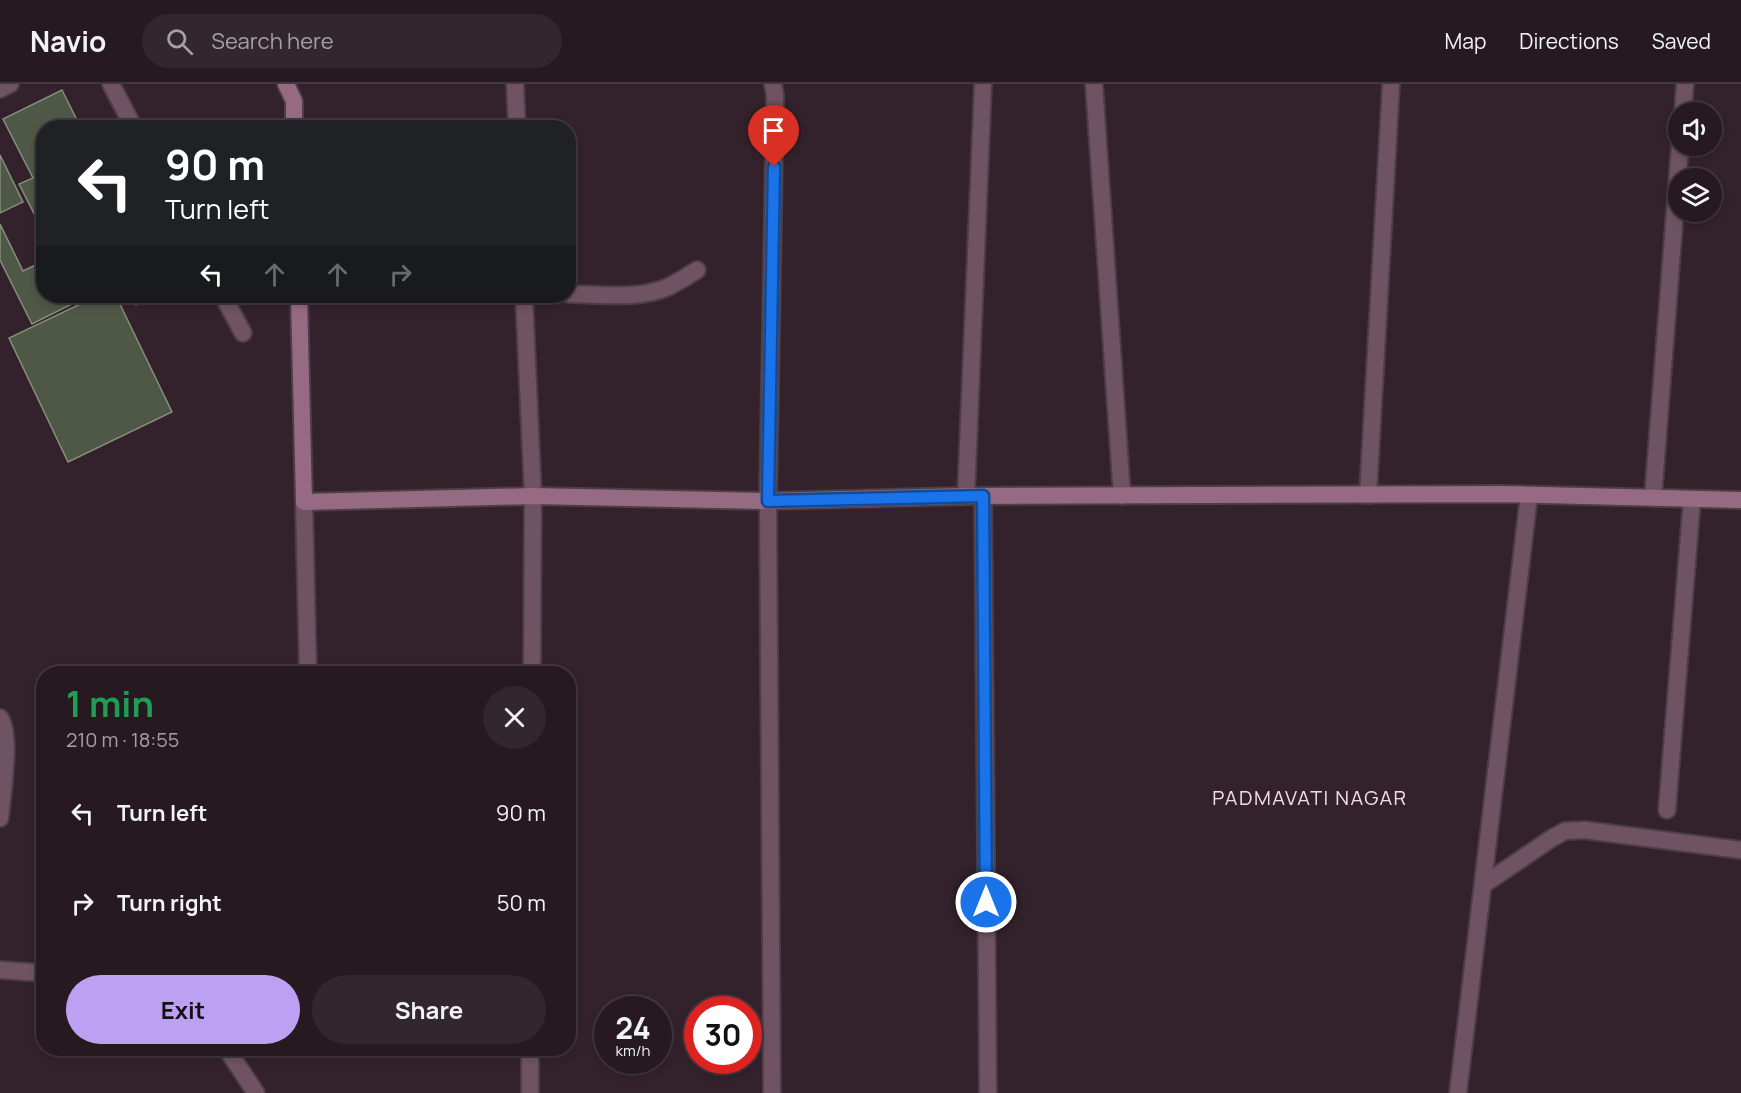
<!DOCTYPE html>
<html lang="en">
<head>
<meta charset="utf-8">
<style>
	:root { --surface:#261a20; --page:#32272d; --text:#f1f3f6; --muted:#a4a1a5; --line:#42383e; --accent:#bca0f2 }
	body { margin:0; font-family:Manrope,sans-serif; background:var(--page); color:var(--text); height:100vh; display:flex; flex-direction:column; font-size:22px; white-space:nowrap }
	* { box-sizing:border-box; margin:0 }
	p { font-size:20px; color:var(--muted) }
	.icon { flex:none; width:33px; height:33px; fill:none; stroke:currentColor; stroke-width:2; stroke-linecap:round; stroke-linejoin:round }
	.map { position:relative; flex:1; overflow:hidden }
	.details { position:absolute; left:36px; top:582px; width:540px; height:390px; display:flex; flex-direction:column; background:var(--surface); border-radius:24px; box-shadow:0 3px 9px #0003,0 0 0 2px var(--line) }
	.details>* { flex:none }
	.top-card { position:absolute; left:36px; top:36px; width:540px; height:183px; border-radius:24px; box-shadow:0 3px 9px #0003,0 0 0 2px var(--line); background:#202124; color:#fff; overflow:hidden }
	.fabs { position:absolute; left:1668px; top:18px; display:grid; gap:12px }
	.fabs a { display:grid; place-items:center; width:54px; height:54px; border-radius:50%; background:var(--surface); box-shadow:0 3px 9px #0003,0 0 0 2px var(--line); font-size:30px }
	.speed { position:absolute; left:594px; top:912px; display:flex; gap:12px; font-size:30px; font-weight:700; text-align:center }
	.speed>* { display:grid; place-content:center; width:78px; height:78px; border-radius:50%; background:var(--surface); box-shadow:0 3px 9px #0003,0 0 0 2px var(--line); line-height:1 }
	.speed small { font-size:15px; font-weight:400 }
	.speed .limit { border:9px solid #d22; background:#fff; color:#111 }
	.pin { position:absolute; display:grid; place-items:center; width:51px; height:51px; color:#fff; margin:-62px -26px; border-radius:50% 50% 50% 0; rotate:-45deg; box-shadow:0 0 6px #0007 }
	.pin .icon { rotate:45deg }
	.me { position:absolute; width:66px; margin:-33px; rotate:0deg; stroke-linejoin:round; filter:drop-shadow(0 0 4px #0008) }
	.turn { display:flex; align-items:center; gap:21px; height:126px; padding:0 30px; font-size:27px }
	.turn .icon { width:78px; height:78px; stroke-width:2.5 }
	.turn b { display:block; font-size:42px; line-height:51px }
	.lanes { display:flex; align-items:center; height:57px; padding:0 30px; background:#0003; justify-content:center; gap:30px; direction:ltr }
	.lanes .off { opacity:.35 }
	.round { display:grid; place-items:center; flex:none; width:63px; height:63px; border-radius:32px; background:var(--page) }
	.summary { display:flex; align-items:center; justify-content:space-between; height:102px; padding:0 30px }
	h1 { font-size:36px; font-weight:700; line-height:45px; color:#1e9e55 }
	.cta { display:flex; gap:12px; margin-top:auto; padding:12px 30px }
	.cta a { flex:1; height:69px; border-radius:36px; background:var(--accent); color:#111; font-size:24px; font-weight:700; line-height:69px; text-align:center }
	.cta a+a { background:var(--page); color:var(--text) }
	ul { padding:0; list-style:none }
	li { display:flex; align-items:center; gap:18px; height:90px; padding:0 30px }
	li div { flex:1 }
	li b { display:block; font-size:22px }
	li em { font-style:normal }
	header { display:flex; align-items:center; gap:36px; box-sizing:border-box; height:84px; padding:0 30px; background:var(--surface); border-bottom:2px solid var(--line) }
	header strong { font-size:28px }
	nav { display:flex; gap:33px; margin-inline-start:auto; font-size:21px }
	.search { width:420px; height:54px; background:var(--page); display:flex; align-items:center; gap:15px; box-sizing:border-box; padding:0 21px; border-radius:33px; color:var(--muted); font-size:22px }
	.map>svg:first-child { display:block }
	.building { fill:#4f5846; stroke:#858f7c; stroke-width:1.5 }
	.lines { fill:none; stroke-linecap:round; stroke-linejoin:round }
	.service-casing { stroke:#4d3d45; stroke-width:20 }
	.minor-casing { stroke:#4d3d45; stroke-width:20 }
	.secondary-casing { stroke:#4d3d45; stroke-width:20 }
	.service { stroke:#6f5362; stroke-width:16 }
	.minor { stroke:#6f5362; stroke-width:16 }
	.secondary { stroke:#966a83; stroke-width:16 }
	.route-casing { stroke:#114b97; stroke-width:15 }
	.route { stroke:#1a73e8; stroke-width:10 }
	.labels { text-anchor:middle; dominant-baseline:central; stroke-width:6; stroke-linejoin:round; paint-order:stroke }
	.quarter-label { font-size:20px; letter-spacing:1.5px; fill:#f3dce8; stroke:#33222b }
</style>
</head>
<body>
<header>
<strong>Navio</strong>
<div class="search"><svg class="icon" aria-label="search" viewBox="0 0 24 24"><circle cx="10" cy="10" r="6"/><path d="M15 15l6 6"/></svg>Search here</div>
<nav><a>Map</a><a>Directions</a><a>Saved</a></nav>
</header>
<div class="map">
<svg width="1741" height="1009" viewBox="0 0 1741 1009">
	<rect width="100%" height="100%" fill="#33222b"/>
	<!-- building -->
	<g class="building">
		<path d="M62 6 81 44H44V149L19 100 33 94 3 35Z"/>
		<path d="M0 71 23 118 0 129Z"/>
		<path d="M0 140 23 187 44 177V212H88L32 240 0 176Z"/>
		<path d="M97 212H116L172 328 68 378 9 254Z"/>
		<path d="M131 212H155L136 221Z"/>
	</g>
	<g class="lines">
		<defs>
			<g id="service">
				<path d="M111 0 134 44"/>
				<path d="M0 5 10 0"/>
				<path d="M223 212 243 249"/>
				<path d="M0 634C12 650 2 712 0 734"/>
				<path d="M1483 801 1552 754 1565 747 1584 746 1741 766"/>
			</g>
			<g id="minor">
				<path d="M515 0 517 44"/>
				<path d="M1094 0 1122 412"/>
				<path d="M1683 28 1685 0"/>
				<path d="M568 210C600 210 639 216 668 203 678 198 688 192 697 186"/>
				<path d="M524 212 533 412 532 590"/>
				<path d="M1368 411 1391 0"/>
				<path d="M966 412 983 0"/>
				<path d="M983 412 988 1009"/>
				<path d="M1653 414 1680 62"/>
				<path d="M304 418 308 590"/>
				<path d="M1667 726 1692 415"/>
				<path d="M0 886 44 889"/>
				<path d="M226 964 256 1009"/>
				<path d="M530 1009V964"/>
				<path d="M772 1009 768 417 775 11 773 0"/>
				<path d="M1458 1009 1529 411"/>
			</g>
			<g id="secondary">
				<path d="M286 0 294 17V44"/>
				<path d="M299 212 304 418 533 412 768 417 966 412 1503 410 1741 416"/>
			</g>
		</defs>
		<!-- service casing -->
		<use href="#service" class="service-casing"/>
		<!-- minor casing -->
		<use href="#minor" class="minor-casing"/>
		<!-- secondary casing -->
		<use href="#secondary" class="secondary-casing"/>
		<!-- service -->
		<use href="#service" class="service"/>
		<!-- minor -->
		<use href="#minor" class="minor"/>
		<!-- secondary -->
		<use href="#secondary" class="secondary"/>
	</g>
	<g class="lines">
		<defs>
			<path id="route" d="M774 83 768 417 983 412 986 818"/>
		</defs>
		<!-- route casing -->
		<use href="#route" class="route-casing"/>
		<!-- route -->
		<use href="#route" class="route"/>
	</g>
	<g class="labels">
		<!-- quarter labels -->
		<g class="quarter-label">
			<text x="1310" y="713">PADMAVATI NAGAR</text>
		</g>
	</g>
</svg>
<div class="fabs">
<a><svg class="icon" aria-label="sound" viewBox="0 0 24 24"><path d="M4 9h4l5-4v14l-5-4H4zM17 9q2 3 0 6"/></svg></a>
<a><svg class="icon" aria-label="layers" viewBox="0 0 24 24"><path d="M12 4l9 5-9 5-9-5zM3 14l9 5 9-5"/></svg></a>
</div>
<div class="speed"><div>24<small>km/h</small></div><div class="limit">30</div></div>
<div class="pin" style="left:774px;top:83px;background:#d93025"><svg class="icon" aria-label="arrive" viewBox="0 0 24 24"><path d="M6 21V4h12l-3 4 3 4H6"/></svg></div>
<svg class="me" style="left:986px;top:818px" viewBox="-20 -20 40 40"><circle r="17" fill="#1a73e8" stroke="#fff" stroke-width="3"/><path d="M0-11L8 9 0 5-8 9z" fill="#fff"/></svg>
<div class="top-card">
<div class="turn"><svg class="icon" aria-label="left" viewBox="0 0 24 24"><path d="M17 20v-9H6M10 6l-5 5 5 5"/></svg><div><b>90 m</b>Turn left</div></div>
<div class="lanes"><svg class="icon" aria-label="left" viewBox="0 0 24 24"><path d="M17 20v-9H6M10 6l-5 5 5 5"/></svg><svg class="icon off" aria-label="ahead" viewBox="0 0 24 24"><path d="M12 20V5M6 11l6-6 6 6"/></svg><svg class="icon off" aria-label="ahead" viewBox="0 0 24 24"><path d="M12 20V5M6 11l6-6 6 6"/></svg><svg class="icon off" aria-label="right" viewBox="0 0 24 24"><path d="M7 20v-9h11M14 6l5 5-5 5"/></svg></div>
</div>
<section class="details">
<div class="summary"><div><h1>1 min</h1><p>210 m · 18:55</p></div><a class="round"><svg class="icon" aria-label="close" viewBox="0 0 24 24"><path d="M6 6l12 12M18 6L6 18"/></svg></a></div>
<ul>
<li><svg class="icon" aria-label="left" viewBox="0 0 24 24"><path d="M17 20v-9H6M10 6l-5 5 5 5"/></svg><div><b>Turn left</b></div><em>90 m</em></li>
<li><svg class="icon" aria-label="right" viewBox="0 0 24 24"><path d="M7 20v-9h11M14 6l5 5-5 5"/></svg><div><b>Turn right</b></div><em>50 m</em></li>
</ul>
<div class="cta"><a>Exit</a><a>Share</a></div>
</section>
</div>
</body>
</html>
